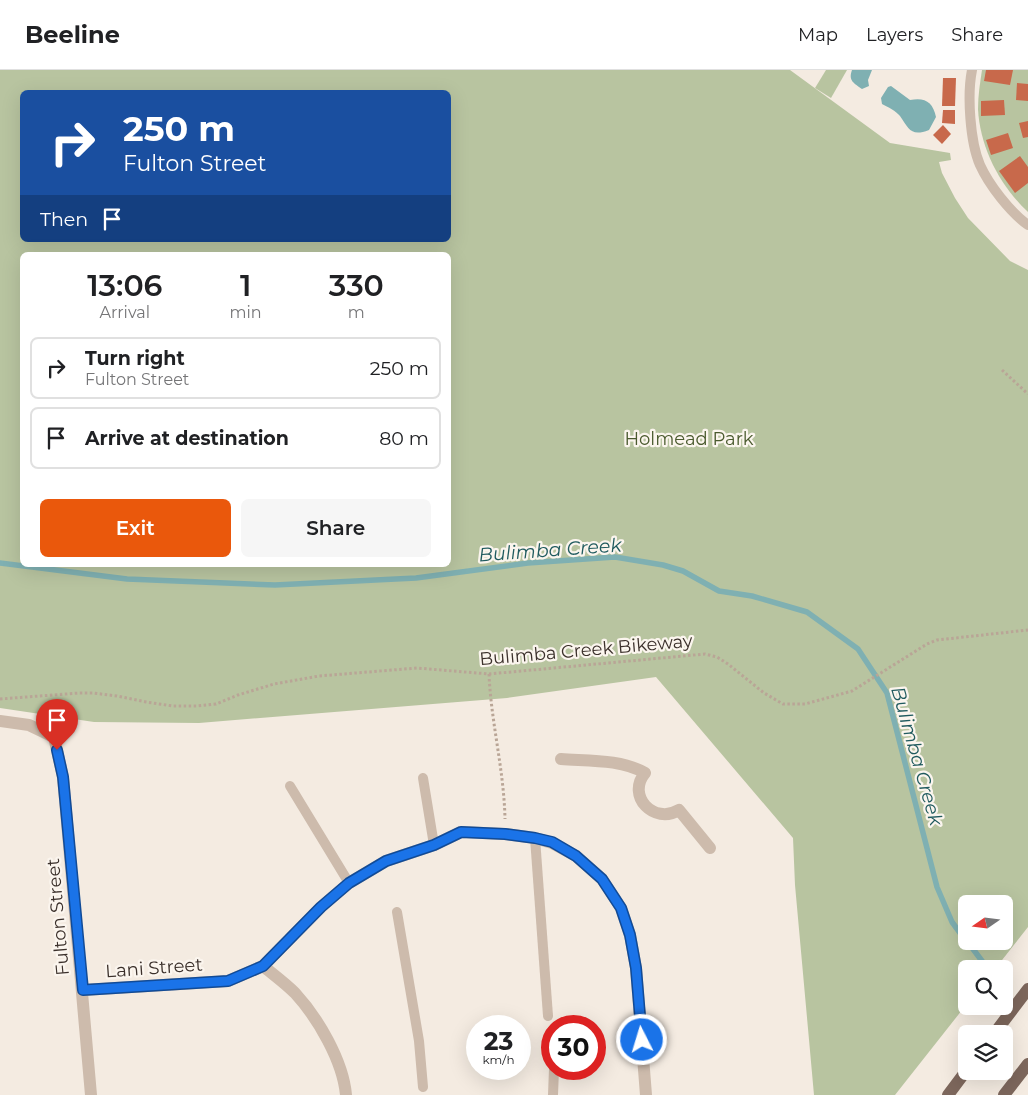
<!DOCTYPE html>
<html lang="en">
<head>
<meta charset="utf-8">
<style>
	:root { --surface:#fff; --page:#f6f6f6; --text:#202124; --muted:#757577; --line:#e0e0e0; --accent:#ea580c }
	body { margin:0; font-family:Montserrat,sans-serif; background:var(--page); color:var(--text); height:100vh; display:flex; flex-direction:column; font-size:19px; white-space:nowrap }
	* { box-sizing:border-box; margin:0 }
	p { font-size:16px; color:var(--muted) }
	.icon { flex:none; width:28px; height:28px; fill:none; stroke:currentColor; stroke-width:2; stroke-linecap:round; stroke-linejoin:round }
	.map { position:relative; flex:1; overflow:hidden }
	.sheet { position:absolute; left:20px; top:182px; width:431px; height:315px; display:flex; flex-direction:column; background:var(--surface); border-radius:8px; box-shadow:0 5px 20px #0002 }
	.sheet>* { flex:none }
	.hud { position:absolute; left:20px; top:20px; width:431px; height:152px; border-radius:8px; box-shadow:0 5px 20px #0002; background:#1a4fa0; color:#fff; overflow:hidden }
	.needle { width:32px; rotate:256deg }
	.fabs { position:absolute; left:958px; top:825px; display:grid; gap:10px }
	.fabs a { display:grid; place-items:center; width:55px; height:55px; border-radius:8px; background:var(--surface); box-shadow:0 5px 20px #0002; font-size:25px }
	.speed { position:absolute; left:466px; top:945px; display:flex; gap:10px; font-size:25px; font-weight:700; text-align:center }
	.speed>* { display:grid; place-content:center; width:65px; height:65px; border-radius:50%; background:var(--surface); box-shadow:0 5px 20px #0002; line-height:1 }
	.speed small { font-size:12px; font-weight:400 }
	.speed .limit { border:8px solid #d22; background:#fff; color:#111 }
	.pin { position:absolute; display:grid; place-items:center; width:42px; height:42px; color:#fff; margin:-51px -21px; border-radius:50% 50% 50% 0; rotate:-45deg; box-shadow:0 0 5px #0007 }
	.pin .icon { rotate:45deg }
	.me { position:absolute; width:55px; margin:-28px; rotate:355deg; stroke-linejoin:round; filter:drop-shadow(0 0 4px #0008) }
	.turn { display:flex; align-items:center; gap:18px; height:105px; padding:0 20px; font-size:22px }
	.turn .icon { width:65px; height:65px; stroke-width:2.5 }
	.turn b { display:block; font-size:35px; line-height:42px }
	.then { display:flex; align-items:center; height:48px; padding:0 20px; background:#0003; gap:10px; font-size:19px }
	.eta { display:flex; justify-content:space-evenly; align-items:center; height:85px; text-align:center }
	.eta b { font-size:30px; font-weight:600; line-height:35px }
	.cta { display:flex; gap:10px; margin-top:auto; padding:10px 20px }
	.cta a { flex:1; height:58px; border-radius:8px; background:var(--accent); color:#fff; font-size:20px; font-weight:600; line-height:58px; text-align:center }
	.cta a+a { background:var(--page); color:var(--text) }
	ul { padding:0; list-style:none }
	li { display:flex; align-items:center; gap:15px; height:62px; margin:0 10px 8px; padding:0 10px; border:2px solid var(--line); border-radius:8px }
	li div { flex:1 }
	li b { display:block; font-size:19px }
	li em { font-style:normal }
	header { display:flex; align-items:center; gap:30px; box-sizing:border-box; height:70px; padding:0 25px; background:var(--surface); border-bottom:1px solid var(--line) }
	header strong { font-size:24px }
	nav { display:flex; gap:28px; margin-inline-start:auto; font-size:18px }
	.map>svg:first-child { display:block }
	.green { fill:#b8c4a0; fill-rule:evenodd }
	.water { fill:#7fb0b2 }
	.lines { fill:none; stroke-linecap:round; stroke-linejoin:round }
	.stream { stroke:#7fb0b2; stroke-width:5.5 }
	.building { fill:#c8694b }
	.path { stroke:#b9a596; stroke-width:3; stroke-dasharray:2.5 2.5; stroke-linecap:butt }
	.lane { stroke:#cdbbac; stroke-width:10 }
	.street { stroke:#cdbbac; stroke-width:12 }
	.primary { stroke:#7d675c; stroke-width:12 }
	.route-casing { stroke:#114b97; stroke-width:12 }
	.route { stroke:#1a73e8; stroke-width:9 }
	.labels { text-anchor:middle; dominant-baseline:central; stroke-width:4.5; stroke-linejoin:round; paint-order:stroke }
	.park-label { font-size:18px; fill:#4a5a2e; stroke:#fbf5ee }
	.street-label { font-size:18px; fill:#3b302b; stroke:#fbf5ee }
	.water-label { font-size:19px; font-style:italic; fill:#1f5a5e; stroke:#fbf5ee }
</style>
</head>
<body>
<header>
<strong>Beeline</strong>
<nav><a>Map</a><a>Layers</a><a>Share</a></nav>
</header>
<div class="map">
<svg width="1028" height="1025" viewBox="0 0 1028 1025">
	<rect width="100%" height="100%" fill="#f4ebe1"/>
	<!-- green -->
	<g class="green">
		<path d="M0 0H790L890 73 950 83 951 90 939 92 942 103 955 128 968 148 1010 191 1028 200V857L995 899H966V935L895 1025H814L795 815 793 768 656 607 507 628 199 653 94 652 0 638ZM449 22V170H22V22ZM22 185H449V495H22ZM966 834H1004V871H966Z"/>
		<path d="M826 0H847L831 28 815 18Z"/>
		<path d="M982 0H1028V142C1000 116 980 78 978 39 978 26 980 13 982 0Z"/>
	</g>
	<!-- water -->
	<g class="water">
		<path d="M852 0H872L868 10 869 16 862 19C854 13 848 11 852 0Z"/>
		<path d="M891 16 910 30C925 27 933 32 936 47L929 60C911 67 909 59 900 46 896 41 888 37 882 34L881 28 888 17Z"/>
	</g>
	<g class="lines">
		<!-- stream -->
		<g class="stream">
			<path d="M0 493 127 509 275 515 416 508 528 493 615 487 663 495 683 501 719 521 752 526 807 542 858 579 887 623 937 817 952 852 966 871"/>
			<path d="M967 871 988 899"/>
		</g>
	</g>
	<!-- building -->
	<g class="building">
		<path d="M986 0H1013L1010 15 984 11Z"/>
		<path d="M943 8H956L955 36H942Z"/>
		<path d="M1017 13 1028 14V31L1016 30Z"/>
		<path d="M1004 30 1005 45 981 46V31Z"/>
		<path d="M943 40H955V54L942 53Z"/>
		<path d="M1028 51V67L1023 68 1019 53Z"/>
		<path d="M943 55 951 64 942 74 933 65Z"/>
		<path d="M1008 63 1013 78 991 85 986 70Z"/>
		<path d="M1020 86 1028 97V113L1015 123 999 101Z"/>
	</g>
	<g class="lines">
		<!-- path -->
		<g class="path">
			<path d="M1002 300 1028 324"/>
			<path d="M489 604C491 652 504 700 505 749"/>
			<path d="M0 629 79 623H93L117 626 146 632 173 636H197L216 634 238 625 274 614 319 606 417 598 489 604 705 584 717 587 728 594 764 623 783 634H805L852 621 927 574 937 570 1028 560"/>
		</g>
		<!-- lane -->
		<g class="lane">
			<path d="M972 0C967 25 970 72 980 95 989 115 1010 142 1028 155"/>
			<path d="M423 708 434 775"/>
			<path d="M290 716 349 813"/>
			<path d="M535 768 548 946"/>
			<path d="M397 842 419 971 423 1017"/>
			<path d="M553 1025 554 999"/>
		</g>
		<!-- street -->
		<g class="street">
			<path d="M0 651 29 655 54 667 63 707 91 1025"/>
			<path d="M561 689C588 691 621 689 645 703 626 726 654 755 679 740L710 778"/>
			<path d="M263 896C274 905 285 913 295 923 318 948 343 991 346 1025"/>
			<path d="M83 920 228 911 263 896 321 837 349 813 386 791 434 775 461 762 505 764 535 768 552 773 576 786 602 809 621 838 630 865 636 898 646 1025"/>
		</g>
		<!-- primary -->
		<g class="primary">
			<path d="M994 964 1028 919"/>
			<path d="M948 1025 966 1001"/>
			<path d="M1004 1025 1028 994"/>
		</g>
	</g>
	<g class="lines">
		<defs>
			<path id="route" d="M57 680 63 707 83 920 228 911 263 896 321 837 349 813 386 791 434 775 461 762 505 764 535 768 552 772 576 786 602 809 621 838 630 865 636 898 642 970"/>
		</defs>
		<!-- route casing -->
		<use href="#route" class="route-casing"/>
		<!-- route -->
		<use href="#route" class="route"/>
	</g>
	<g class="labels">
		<!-- park labels -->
		<g class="park-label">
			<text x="689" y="369">Holmead Park</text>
		</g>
		<!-- street labels -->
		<g class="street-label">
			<text transform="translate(586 580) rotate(-5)">Bulimba Creek Bikeway</text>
			<text transform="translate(58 847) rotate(-95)">Fulton Street</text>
			<text transform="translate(154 898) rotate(-4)">Lani Street</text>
		</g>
		<!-- water labels -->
		<g class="water-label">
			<text transform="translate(550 480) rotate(-4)">Bulimba Creek</text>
			<text transform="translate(917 686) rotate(74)">Bulimba Creek</text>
		</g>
	</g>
</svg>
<div class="fabs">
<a><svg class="needle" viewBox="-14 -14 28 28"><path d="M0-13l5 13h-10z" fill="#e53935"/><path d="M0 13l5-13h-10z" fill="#757577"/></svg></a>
<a><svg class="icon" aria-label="search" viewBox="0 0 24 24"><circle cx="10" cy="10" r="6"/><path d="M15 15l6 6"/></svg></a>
<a><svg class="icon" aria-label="layers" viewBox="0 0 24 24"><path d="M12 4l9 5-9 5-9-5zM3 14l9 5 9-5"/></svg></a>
</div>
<div class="speed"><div>23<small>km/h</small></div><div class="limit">30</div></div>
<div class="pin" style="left:57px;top:680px;background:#d93025"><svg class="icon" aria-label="arrive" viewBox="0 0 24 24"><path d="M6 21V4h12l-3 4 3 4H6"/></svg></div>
<svg class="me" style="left:642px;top:970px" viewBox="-20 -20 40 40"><circle r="17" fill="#1a73e8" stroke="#fff" stroke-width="3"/><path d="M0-11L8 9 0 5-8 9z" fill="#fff"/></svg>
<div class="hud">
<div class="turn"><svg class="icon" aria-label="right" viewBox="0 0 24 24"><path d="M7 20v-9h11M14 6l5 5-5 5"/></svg><div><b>250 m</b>Fulton Street</div></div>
<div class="then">Then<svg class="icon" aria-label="arrive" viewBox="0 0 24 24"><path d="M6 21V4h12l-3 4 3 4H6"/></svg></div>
</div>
<section class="sheet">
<div class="eta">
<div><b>13:06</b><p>Arrival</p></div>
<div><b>1</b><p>min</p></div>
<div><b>330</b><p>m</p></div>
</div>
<ul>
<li><svg class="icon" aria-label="right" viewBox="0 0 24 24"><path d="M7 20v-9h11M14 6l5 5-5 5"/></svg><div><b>Turn right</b><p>Fulton Street</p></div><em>250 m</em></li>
<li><svg class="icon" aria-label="arrive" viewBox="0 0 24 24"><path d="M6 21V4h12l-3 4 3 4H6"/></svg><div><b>Arrive at destination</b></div><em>80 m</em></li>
</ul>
<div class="cta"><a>Exit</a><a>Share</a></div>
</section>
</div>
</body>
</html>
